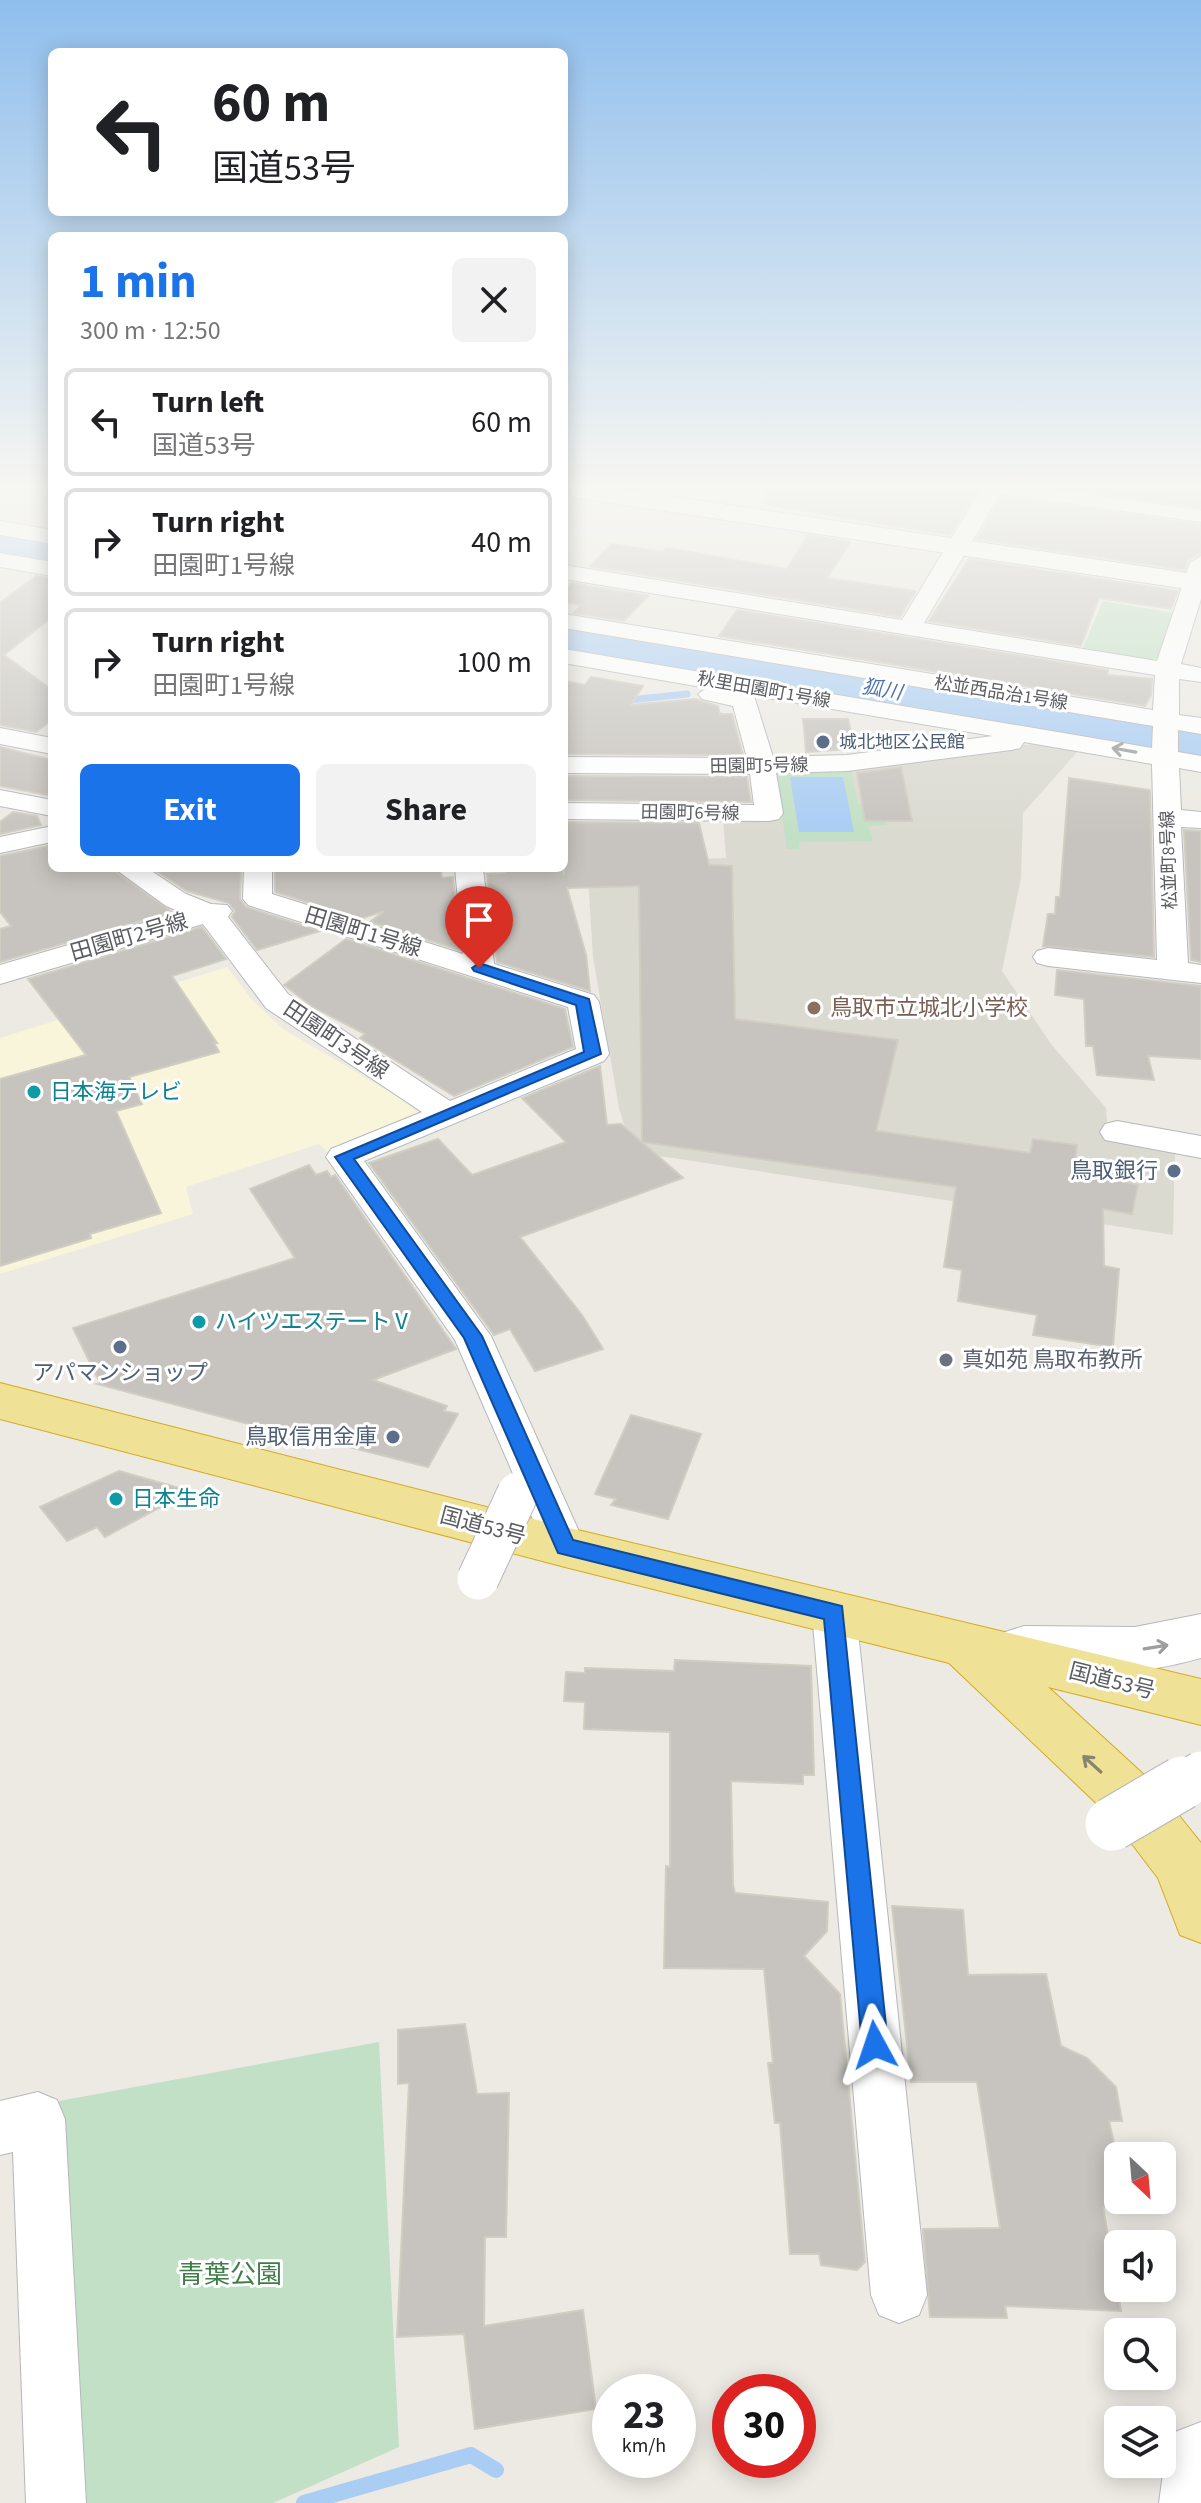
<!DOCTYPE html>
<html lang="en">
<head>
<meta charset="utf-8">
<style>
	:root { --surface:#fff; --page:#f2f2f2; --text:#202124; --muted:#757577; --line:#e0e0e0; --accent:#1a73e8 }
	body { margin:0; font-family:"Source Sans 3","Noto Sans JP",sans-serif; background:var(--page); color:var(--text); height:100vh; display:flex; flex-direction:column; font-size:30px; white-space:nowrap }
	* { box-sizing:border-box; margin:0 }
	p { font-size:26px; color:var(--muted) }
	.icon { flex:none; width:44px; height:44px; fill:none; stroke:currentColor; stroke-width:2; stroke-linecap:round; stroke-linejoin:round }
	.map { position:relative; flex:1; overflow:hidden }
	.sheet { position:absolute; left:48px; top:232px; width:520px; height:640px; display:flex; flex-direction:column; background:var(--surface); border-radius:12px; box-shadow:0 4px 20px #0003 }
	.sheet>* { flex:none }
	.guide { position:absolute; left:48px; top:48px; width:520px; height:168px; border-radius:12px; box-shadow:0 4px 20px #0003; background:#fff; color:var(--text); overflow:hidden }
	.needle { width:52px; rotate:154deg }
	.fabs { position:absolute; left:1104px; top:2142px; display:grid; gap:16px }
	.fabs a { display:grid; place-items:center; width:72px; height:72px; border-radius:12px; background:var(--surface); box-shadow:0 4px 20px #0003; font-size:40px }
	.speed { position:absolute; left:592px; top:2374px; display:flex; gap:16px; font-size:40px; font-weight:700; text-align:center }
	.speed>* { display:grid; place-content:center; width:104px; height:104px; border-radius:50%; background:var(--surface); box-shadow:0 4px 20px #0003; line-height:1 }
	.speed small { font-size:20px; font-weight:400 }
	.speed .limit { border:12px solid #d22; background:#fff; color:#111 }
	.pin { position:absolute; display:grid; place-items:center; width:68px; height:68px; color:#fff; margin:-82px -34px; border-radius:50% 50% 50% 0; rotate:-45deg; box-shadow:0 0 8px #0007 }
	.pin .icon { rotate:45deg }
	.me { position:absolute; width:88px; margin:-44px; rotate:355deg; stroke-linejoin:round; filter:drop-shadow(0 0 6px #0008) }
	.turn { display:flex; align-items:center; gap:28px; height:168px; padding:0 32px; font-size:36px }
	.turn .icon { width:104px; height:104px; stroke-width:2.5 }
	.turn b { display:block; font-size:56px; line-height:68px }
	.round { display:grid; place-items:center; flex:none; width:84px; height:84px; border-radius:12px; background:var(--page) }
	.overview { display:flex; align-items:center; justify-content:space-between; height:136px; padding:0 32px }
	h1 { font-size:48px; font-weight:700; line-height:60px; color:var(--accent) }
	.action { display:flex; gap:16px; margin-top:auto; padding:16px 32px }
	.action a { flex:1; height:92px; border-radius:12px; background:var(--accent); color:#fff; font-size:32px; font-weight:700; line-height:92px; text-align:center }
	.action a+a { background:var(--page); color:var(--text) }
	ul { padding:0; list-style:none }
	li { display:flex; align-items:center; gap:24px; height:108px; margin:0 16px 12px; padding:0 16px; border:4px solid var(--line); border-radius:12px }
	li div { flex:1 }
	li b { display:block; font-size:30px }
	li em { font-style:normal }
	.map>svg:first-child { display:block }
	.commercial { fill:#f9f5da }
	.education { fill:#dbdad1 }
	.green { fill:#c2e0c5 }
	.water { fill:#aacdf4 }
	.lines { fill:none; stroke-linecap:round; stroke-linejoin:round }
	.stream-far1 { stroke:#aacdf4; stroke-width:7 }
	.stream { stroke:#aacdf4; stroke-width:16 }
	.building { fill:#c7c4bf; stroke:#d0cdc2; stroke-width:2 }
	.street-casing { stroke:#b5b7bb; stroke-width:2 }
	.secondary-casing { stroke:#b6b8bd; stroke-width:2 }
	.highway-casing { stroke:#d3ab1b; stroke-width:2 }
	.street { fill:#fff; fill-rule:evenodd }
	.secondary { fill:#fff; fill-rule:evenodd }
	.highway { fill:#efe196; fill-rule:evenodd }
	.street-bridge-far1-casing { stroke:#b5b7bb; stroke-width:43; stroke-linecap:butt }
	.street-bridge-casing { stroke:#b5b7bb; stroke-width:55; stroke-linecap:butt }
	.street-bridge-far1 { stroke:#fff; stroke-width:41 }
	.street-bridge { stroke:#fff; stroke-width:53 }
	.oneway { stroke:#9d9ea0 }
	.oneway2 { stroke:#878571 }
	.route { fill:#1a73e8; stroke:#114b97; stroke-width:2 }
	.service-dot { fill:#5c6f8a; stroke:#fff; stroke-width:3 }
	.education-dot { fill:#8d6e63; stroke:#fff; stroke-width:3 }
	.culture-dot { fill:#0f9aa8; stroke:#fff; stroke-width:3 }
	.worship-dot { fill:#6b7280; stroke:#fff; stroke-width:3 }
	.labels { text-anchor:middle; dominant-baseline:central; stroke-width:6; stroke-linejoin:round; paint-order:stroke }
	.far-street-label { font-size:18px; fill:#5b5d61; stroke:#fff }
	.far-service-label { font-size:18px; fill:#4e5e75; stroke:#fff; text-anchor:start }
	.far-water-label { font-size:20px; font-style:italic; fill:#4e73ac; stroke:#fff }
	.street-label { font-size:22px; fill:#5b5d61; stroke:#fff }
	.education-label { font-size:22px; fill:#785e54; stroke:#fff; text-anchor:start }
	.culture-label { font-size:22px; fill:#0d838f; stroke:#fff; text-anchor:start }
	.service-label { font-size:22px; fill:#4e5e75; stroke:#fff; text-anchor:end }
	.worship-label { font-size:22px; fill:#5b616d; stroke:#fff; text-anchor:start }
	.near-park-label { font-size:26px; fill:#3e7d47; stroke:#fff }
</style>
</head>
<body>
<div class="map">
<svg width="1201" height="2503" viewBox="0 0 1201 2503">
	<rect width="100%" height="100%" fill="#eceae3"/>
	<!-- commercial -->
	<path class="commercial" d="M227 967 253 1001 283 1029 400 1098 420 1115 330 1154 319 1144 186 1187 193 1214 0 1274V1038Z"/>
	<!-- education -->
	<path class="education" d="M1042 743 1080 749 1023 813 1021 878 1002 971 1051 1044 1106 1108 1108 1136 1175 1152 1173 1235 660 1156 630 1145 619 1108 593 957 587 863 726 858 723 818 856 765Z"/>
	<!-- green -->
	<g class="green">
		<path d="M1103 601 1174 613 1159 658 1149 661 1082 650Z"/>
		<path d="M851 770 858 804H883L887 825 869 826 873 841 799 842V849H787L775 771Z"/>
		<path d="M379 2042 399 2447 273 2503H82L59 2101Z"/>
	</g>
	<!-- water -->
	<g class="water">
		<path d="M0 533 52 542V562L0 554Z"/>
		<path d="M564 627 1201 733V758L564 649Z"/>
		<path d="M790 777H843L854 832H799Z"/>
	</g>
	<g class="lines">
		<!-- stream-far1 -->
		<path class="stream-far1" d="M620 701 687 694"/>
		<!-- stream -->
		<path class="stream" d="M304 2503 471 2455 496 2470"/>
	</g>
	<!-- building -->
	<g class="building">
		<path d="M766 486H910L943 490 945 486 976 491 950 535 765 504Z"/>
		<path d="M1047 486H1159L1201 492V507Z"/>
		<path d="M1002 497 1201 525V553L1188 560 1185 570 977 539Z"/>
		<path d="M808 535 850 542 827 578 916 591 900 617 590 566 612 544 663 552 667 548 787 569Z"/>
		<path d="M969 559 1178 591 1171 609 1099 598 1081 646 929 621Z"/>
		<path d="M36 576 52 579V617L4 655 52 690V720L36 732 0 725V603Z"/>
		<path d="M572 583 648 596 624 621 574 613 581 605 564 602V592Z"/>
		<path d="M737 610 1108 670 1107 675 1152 679 1151 695 1145 706 719 636Z"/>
		<path d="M591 677 643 686 631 705 695 699 718 706 720 714H732L743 755 564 754V681L585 685Z"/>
		<path d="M803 719H848L853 740 895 738 896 746 806 752Z"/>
		<path d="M0 747 52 760V796L0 786Z"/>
		<path d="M901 767 912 821H865L857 773Z"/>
		<path d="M564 776 747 777 751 802 564 800Z"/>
		<path d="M1069 778 1150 790 1154 957 1043 946 1048 914H1055L1056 897H1060Z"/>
		<path d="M13 812 37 816 41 825 0 834V822Z"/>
		<path d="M564 822 699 823 709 865 732 866 735 1019 898 1040 876 1131 1030 1153 1033 1139 1077 1145 1075 1159 1124 1165 1126 1182 1138 1185 1132 1214 1103 1209 1104 1266 1119 1269 1113 1347 1033 1335 1037 1315 958 1301 962 1270 944 1267 956 1187 642 1142 639 886 567 888 586 955 590 991 497 962 487 874 506 873 505 868H562L564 875Z"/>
		<path d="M1184 830 1201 831V962L1191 960Z"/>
		<path d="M48 846 52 868H111L172 912 0 962V929L11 926 0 912V856Z"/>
		<path d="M152 868H241L240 899 246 907 320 931 257 950 232 917 235 911 229 903 187 891Z"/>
		<path d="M275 868H440L442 878 453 877 460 950 370 922 384 911 360 919 275 892Z"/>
		<path d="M202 927 226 959 172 976 217 1043H214L219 1052 129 1077 142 1104 116 1111 161 1213 90 1234 91 1238 0 1266V1079L86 1055 28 979Z"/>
		<path d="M346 939 565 1009 573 1047 454 1096 387 1055 360 1038 365 1034 313 1007 284 985Z"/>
		<path d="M1057 970 1201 986V1059L1148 1056 1154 1080 1097 1075 1093 1046H1086L1084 999 1055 995Z"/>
		<path d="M600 1066 607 1125 621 1124 683 1178 520 1237 582 1315 603 1349 535 1371 510 1329 494 1335 369 1163 438 1139 472 1175 566 1142 522 1098Z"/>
		<path d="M309 1165 316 1175 327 1171 331 1177 335 1175 456 1349 373 1380 447 1406 444 1411 458 1414 428 1467 322 1440 320 1443 97 1384 106 1381 98 1379 73 1328 295 1258 250 1189Z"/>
		<path d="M631 1415 701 1434 668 1519 611 1505 616 1499 595 1494Z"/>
		<path d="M119 1471 190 1491 105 1537 97 1527 67 1541 40 1507Z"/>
		<path d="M675 1660 811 1666 814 1775H803V1784L731 1781 733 1885 735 1893 828 1902 827 1931 804 1956 840 1994 865 2262 857 2270 821 2265 819 2254H790L780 2123H775L768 2063H773L764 1969 664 1968 666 1866 670 1867V1732L584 1729 585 1702 564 1701 566 1672 585 1673V1668L674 1671Z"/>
		<path d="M892 1906 963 1910 968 1975 1046 1974 1061 2046 1087 2058 1116 2087 1122 2121H1109L1118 2161V2205L1103 2207 1121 2311 1005 2306 1007 2318 930 2317 923 2229 1000 2228 977 2082H911Z"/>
		<path d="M465 2024 477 2094 509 2093 506 2237H485L484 2326 583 2310 596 2409 475 2429 464 2334 397 2337 409 2083 398 2084V2030Z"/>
	</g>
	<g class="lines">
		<defs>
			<g id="street">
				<path d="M975 486H1028L1201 510V522L1000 494 924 623 1157 661 1190 563 1201 556V599L1181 664 1201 668V682L1179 679V715L1201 718V734L1178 730V752L1201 756V772L1179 768 1181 810 1201 812V828L1181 827 1188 963 1201 965V983L1048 966 1037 963 1033 957 1037 951 1048 948 1157 960 1152 764 1024 742 1020 748 1011 750 847 771 776 773 783 813 779 819 769 821 564 819V803L754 805 750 774 564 773V757L747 758 733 706 702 699 698 694 707 688 564 663V649L1152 748 1153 726 564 628V614L1153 710 1155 675 564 579V565L902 620 980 491ZM754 696 993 736 847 755 773 757Z"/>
				<path d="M0 521 52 530V544L0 535Z"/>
				<path d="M0 553 52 562V576L0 567Z"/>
				<path d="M0 728 52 738V754L0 744Z"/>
				<path d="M0 790 52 800V816L0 806Z"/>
				<path d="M52 826V842L0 853V837Z"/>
				<path d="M114 868H147L186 894 211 904 227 905 232 911 228 917 288 994 450 1101 576 1049 568 1007 248 905 243 899 244 868H272V894L463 954 455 868H483L494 964 594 995 599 1002 609 1054 604 1061 364 1161 491 1336 586 1547 580 1559 565 1564 550 1559 455 1340 326 1157 331 1149 422 1112 266 1008 203 924 0 984V965L181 912 166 906Z"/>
				<path d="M1117 1121 1201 1136V1158L1105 1140 1100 1132 1105 1124Z"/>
				<path d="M834 1594 849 1600 856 1612 927 2295 919 2315 899 2323 879 2315 871 2295 812 1612 819 1600Z"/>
				<path d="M38 2092 57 2100 65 2119 86 2503H26L13 2152 0 2155V2101Z"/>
			</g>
			<g id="secondary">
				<path d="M564 486H600L1201 575V591L564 496Z"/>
				<path d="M1201 1614V1658C1145 1674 1061 1683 1005 1664L997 1648 1005 1632 1024 1626 1135 1627Z"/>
				<path d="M1201 2422V2503H1159L1165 2458 1175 2432Z"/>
			</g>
			<path id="highway" d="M0 1383 565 1527 1201 1679V1725L1048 1687 1153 1783 1201 1843V1943L1180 1935 1158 1878 1113 1819 949 1663 565 1567 0 1419Z"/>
		</defs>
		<!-- street casing -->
		<use href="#street" class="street-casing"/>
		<!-- secondary casing -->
		<use href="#secondary" class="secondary-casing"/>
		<!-- highway casing -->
		<use href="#highway" class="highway-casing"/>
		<!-- street -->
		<use href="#street" class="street"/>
		<!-- secondary -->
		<use href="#secondary" class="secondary"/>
		<!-- highway -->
		<use href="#highway" class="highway"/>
		<defs>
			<g id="street-bridge-far1">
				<path d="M478 1579 518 1493"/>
				<path d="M1178 1785 1201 1772"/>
			</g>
			<path id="street-bridge" d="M1112 1824 1182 1783"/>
		</defs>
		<!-- street-bridge-far1 casing -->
		<use href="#street-bridge-far1" class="street-bridge-far1-casing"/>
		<!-- street-bridge casing -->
		<use href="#street-bridge" class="street-bridge-casing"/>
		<!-- street-bridge-far1 -->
		<use href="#street-bridge-far1" class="street-bridge-far1"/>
		<!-- street-bridge -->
		<use href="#street-bridge" class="street-bridge"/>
	</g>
	<!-- one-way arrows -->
	<defs><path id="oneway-shaft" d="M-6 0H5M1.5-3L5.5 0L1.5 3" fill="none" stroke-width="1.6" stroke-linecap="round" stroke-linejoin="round" transform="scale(2)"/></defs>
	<g class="oneway">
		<use href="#oneway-shaft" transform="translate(1124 750) rotate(-170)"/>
		<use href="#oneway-shaft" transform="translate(1156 1647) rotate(-9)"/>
	</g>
	<use class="oneway2" href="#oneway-shaft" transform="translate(1092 1764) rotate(-138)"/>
	<!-- sky -->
	<linearGradient id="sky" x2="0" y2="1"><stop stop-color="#8fbeed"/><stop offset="0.58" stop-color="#f6f6f2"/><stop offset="1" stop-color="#f6f6f2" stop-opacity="0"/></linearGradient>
	<rect width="1201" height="836" fill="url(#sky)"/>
	<!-- route -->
	<path class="route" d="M479 963 589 999 601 1054 354 1159 482 1336 573 1540 842 1606 888 2045 884 2054 875 2058 866 2054 862 2045 824 1619 558 1553 464 1338 335 1157 584 1052 576 1005 474 971 472 968Z"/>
	<!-- markers -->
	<g class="service-dot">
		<circle cx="823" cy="742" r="8"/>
		<circle cx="1174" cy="1171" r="8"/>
		<circle cx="120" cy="1347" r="8"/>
		<circle cx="393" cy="1437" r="8"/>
	</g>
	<circle class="education-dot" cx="814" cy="1008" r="8"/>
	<g class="culture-dot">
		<circle cx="34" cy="1092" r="8"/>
		<circle cx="199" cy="1322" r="8"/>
		<circle cx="116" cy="1499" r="8"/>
	</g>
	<circle class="worship-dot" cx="946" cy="1360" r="8"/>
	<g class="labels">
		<!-- far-street labels -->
		<g class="far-street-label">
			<text transform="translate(764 690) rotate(10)">秋里田園町1号線</text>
			<text transform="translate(1001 693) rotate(9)">松並西品治1号線</text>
			<text transform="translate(759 766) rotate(-1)">田園町5号線</text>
			<text transform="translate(690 813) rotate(1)">田園町6号線</text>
			<text transform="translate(1169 860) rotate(-92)">松並町8号線</text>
		</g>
		<!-- far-service labels -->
		<g class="far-service-label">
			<text x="839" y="742">城北地区公民館</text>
		</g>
		<!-- far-water labels -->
		<g class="far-water-label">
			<text transform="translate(882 690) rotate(10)">狐川</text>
		</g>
		<!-- street labels -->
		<g class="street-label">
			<text transform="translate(363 932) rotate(17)">田園町1号線</text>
			<text transform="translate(129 937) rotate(-16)">田園町2号線</text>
			<text transform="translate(336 1040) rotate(34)">田園町3号線</text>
			<text transform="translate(483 1526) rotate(15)">国道53号</text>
			<text transform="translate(1112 1681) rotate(14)">国道53号</text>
		</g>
		<!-- education labels -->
		<g class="education-label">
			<text x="830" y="1008">鳥取市立城北小学校</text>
		</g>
		<!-- culture labels -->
		<g class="culture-label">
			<text x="50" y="1092">日本海テレビ</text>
			<text x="215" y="1322">ハイツエステートⅤ</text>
			<text x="132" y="1499">日本生命</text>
		</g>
		<!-- service labels -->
		<g class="service-label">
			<text x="1158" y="1171">鳥取銀行</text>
			<text x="120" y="1373" text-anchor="middle">アパマンショップ</text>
			<text x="377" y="1437">鳥取信用金庫</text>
		</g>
		<!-- worship labels -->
		<g class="worship-label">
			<text x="962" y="1360">真如苑 鳥取布教所</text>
		</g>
		<!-- near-park labels -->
		<g class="near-park-label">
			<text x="230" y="2274">青葉公園</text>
		</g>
	</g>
</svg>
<div class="fabs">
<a><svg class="needle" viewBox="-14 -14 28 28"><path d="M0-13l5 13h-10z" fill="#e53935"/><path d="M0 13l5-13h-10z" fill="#757577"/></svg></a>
<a><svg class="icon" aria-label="sound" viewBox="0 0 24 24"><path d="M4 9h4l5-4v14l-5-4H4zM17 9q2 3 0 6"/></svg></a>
<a><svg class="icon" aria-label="search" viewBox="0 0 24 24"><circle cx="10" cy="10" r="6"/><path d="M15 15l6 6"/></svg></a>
<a><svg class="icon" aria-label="layers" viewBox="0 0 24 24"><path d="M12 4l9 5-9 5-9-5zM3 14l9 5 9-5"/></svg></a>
</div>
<div class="speed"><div>23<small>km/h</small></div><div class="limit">30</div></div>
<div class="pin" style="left:479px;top:968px;background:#d93025"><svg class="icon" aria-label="arrive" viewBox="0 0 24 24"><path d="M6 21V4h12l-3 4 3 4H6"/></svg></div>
<svg class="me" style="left:875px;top:2045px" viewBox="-20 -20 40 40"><path d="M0-17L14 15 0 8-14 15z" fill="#1a73e8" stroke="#fff" stroke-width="4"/></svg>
<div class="guide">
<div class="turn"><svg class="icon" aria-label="left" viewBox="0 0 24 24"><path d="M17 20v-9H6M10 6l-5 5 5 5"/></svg><div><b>60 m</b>国道53号</div></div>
</div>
<section class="sheet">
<div class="overview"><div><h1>1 min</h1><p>300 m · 12:50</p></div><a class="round"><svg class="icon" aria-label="close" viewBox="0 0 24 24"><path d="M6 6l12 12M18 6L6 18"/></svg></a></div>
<ul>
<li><svg class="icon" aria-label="left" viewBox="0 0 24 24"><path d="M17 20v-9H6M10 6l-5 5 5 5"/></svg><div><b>Turn left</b><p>国道53号</p></div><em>60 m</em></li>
<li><svg class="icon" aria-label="right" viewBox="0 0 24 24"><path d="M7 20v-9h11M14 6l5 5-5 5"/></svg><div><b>Turn right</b><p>田園町1号線</p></div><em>40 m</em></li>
<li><svg class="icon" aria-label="right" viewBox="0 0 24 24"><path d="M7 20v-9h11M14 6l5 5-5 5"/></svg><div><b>Turn right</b><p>田園町1号線</p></div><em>100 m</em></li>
</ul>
<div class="action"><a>Exit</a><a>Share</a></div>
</section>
</div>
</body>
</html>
